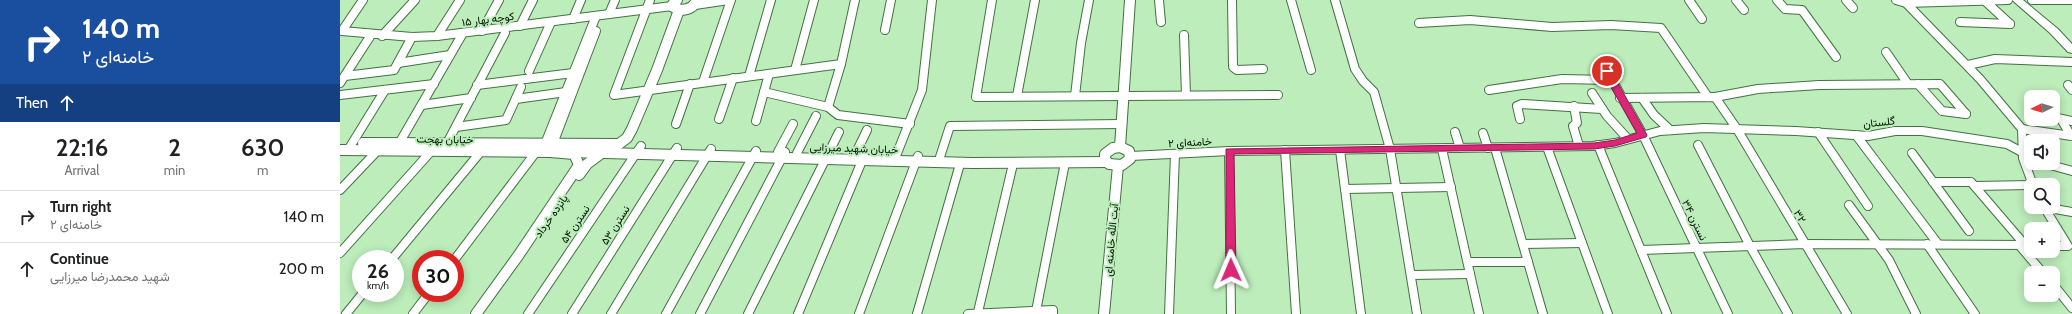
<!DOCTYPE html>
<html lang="en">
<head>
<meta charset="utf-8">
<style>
	:root { --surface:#fff; --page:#f6f6f6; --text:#202124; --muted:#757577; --line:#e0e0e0 }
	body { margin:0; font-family:Cabin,Vazirmatn,sans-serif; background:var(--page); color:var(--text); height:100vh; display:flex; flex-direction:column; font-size:15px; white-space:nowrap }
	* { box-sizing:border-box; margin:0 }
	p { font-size:13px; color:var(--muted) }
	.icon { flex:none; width:22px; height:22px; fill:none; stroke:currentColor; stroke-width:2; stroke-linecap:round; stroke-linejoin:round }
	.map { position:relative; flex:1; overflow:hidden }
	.side { display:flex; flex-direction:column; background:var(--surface); width:340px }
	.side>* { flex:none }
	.banner { background:#1a4fa0; color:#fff; overflow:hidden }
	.needle { width:26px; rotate:265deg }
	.buttons { position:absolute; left:1684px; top:90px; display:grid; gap:8px }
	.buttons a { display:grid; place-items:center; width:36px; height:36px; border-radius:8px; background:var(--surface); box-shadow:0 2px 10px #0003; font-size:20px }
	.speed { position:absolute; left:12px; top:250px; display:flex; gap:8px; font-size:20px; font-weight:700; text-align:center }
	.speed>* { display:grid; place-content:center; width:52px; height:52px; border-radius:50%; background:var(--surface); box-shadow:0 2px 10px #0003; line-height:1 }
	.speed small { font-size:10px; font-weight:400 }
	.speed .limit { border:6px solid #d22; background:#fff; color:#111 }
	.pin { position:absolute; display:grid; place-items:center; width:34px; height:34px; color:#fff; margin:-17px; border:2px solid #fff; border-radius:50%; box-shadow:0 1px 4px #0007 }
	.me { position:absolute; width:44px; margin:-22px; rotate:359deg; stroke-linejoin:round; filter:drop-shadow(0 0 3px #0008) }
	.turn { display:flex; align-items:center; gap:14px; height:84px; padding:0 16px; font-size:18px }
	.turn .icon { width:52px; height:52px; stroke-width:2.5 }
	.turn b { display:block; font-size:28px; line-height:34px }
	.then { display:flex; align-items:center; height:38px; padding:0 16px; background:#0003; gap:8px; font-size:15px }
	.eta { display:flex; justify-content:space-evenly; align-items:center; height:68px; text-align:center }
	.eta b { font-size:24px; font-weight:600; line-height:28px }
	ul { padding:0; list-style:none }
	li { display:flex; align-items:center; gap:12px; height:52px; padding:0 16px; border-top:1px solid var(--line) }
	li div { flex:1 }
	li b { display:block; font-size:15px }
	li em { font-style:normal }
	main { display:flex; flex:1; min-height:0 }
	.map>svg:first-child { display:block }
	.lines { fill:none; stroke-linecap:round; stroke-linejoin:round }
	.minor-casing { stroke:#447143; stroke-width:10 }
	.tertiary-casing { stroke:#447143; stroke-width:12 }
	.secondary-casing { stroke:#447143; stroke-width:2 }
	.minor { stroke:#fff; stroke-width:8 }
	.tertiary { stroke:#fff; stroke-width:10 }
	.secondary { fill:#fff; fill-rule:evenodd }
	.route { fill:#db2777; stroke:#8e194d }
	.labels { text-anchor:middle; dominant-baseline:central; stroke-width:4; stroke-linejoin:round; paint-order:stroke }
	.street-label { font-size:11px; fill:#021002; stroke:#bcedba }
</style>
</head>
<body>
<main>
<section class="side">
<div class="banner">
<div class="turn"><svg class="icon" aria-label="right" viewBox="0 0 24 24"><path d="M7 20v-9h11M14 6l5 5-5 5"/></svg><div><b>140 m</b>خامنه‌ای ۲</div></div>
<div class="then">Then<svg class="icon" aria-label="ahead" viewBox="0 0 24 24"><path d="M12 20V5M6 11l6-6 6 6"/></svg></div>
</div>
<div class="eta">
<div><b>22:16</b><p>Arrival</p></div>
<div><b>2</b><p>min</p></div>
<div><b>630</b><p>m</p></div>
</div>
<ul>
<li><svg class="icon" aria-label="right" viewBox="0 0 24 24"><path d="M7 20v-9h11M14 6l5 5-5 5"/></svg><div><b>Turn right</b><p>خامنه‌ای ۲</p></div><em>140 m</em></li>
<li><svg class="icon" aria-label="ahead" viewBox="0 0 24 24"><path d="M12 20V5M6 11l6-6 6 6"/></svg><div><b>Continue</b><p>شهید محمدرضا میرزایی</p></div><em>200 m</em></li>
</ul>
</section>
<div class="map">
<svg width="1732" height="314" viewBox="0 0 1732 314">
	<rect width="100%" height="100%" fill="#bcedba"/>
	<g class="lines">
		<defs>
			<g id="minor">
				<path d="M23 0 2 31 72 37 97 36 332 6"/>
				<path d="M310 0 274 95 501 64 515 0"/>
				<path d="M652 0 636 97 938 95"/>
				<path d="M819 0 821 22"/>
				<path d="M892 0 893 67 897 70 923 69"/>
				<path d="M951 0 971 70"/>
				<path d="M995 0 1015 69 1023 81 1034 92 1050 149 1077 314"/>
				<path d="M1349 0 1362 19"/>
				<path d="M1396 0 1404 10"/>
				<path d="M1437 0 1445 9 1462 10 1496 57"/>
				<path d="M1506 0 1513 8"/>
				<path d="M1556 0 1566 3 1668 0"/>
				<path d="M1644 0 1670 24"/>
				<path d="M1692 0H1732"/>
				<path d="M1566 3 1640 79 1682 129 1683 158 1693 185"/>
				<path d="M355 5 389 0"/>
				<path d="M269 14 275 0"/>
				<path d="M233 19 241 0"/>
				<path d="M1620 22 1670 24"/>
				<path d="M1079 23 1130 20 1212 27 1271 25 1321 28 1368 97"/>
				<path d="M180 26 193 0"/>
				<path d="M545 30 551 0"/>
				<path d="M142 31 159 0"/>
				<path d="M844 35 846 95"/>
				<path d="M42 36 75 0"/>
				<path d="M97 36 120 0"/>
				<path d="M1546 52 1568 84"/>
				<path d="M1262 62 1303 135 1388 314"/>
				<path d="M58 63 110 55"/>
				<path d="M1628 65 1655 59 1732 62"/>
				<path d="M455 70 474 0"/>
				<path d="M189 71 211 22"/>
				<path d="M5 76 54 70 72 37"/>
				<path d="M409 76 431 0"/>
				<path d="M363 82 391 0"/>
				<path d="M0 83 31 35"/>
				<path d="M1578 84 1602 111 1626 114"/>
				<path d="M137 85 233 73"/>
				<path d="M1728 85 1732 90"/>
				<path d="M1149 90 1222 79 1271 80"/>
				<path d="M424 92 488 107 498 115 570 124"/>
				<path d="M1252 93 1267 116 1288 139"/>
				<path d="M0 95 94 84"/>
				<path d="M677 96 695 0"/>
				<path d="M735 96 741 43 749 0"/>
				<path d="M1375 97 1418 89 1479 85 1600 84 1626 114"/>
				<path d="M1280 98 1375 97 1397 129 1507 314"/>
				<path d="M1302 98 1314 115 1330 130"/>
				<path d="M176 99 226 92"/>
				<path d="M82 105 131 98"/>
				<path d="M1234 106 1237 123 1233 126 1239 146"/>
				<path d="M488 107 501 64"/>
				<path d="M1713 117 1732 121"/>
				<path d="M379 119 393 78"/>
				<path d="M1180 119 1177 106 1182 104 1262 109"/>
				<path d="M1721 119 1731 136"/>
				<path d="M416 121 429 74"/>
				<path d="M336 124 350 84"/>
				<path d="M116 127 166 120 181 87"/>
				<path d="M1682 129 1732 136"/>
				<path d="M1115 132 1120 148"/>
				<path d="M1478 132 1528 206"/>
				<path d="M1143 133 1148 148"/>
				<path d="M1516 135 1598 244"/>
				<path d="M1258 145 1327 314"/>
				<path d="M1358 145 1410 246 1448 314"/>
				<path d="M57 147 123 33"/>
				<path d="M105 147 165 33"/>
				<path d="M1207 147 1268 314"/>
				<path d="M1155 148 1203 314"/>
				<path d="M203 149 256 16"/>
				<path d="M211 149 256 31"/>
				<path d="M1102 149 1139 314"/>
				<path d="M8 150 45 90"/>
				<path d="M945 150 956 314"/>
				<path d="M1000 150 1021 314"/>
				<path d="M889 151 891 314"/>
				<path d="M438 152 453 124"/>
				<path d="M457 153 476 116"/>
				<path d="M1572 153 1629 231"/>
				<path d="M515 155 527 130"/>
				<path d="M791 156 889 151 1253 146 1275 143 1320 131 1364 128 1456 131 1528 136 1555 131H1582L1667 144 1691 157"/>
				<path d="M600 157 610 126 781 124"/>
				<path d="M554 161 582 90 592 0"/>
				<path d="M1703 163 1732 171"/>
				<path d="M1593 182H1631L1685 245"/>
				<path d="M1635 186 1691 185"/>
				<path d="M1005 189 1111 187"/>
				<path d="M0 190 41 147"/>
				<path d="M1509 205 1549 260 1576 314"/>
				<path d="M1704 207 1728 246H1713"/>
				<path d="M1704 207 1732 212"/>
				<path d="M1183 244 1242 243"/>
				<path d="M1587 244 1635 314"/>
				<path d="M1679 245 1703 273"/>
				<path d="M1301 250 1464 244 1691 245"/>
				<path d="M0 253 94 148"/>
				<path d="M52 259 143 149"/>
				<path d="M115 259 199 148"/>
				<path d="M1128 262H1188"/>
				<path d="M1071 275 1130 274"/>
				<path d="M1713 284 1732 308"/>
				<path d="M696 311 725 163"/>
				<path d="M638 312 673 164"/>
				<path d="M6 314 23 293"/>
				<path d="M73 314 89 293"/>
				<path d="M188 314 301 146"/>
				<path d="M232 314 337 148"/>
				<path d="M271 314 371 149"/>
				<path d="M326 314 416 151"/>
				<path d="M360 314 445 152"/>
				<path d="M408 314 499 132"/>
				<path d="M458 314 524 156"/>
				<path d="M519 314 578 156"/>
				<path d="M577 314 620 164"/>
				<path d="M628 314 713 310V314"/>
				<path d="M829 314 835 154"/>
			</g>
			<g id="tertiary">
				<path d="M337 0 333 4V7C342 12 353 10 357 0"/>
				<path d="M23 143 279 144 287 138 292 129 317 70 339 10"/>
				<path d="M780 147 790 0"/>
				<path d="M780 147 789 151 790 159 782 165 769 164 765 160V154L773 148Z"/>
				<path d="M0 150 210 152 234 154 239 165 178 256 136 314"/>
				<path d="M227 152 632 163 767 162"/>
				<path d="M239 175 247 164 263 152"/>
				<path d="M764 314 778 166"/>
			</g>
			<path id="secondary" d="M1672 0H1683L1718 29 1732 44V53L1728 52 1710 33Z"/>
		</defs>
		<!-- minor casing -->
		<use href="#minor" class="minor-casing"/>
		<!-- tertiary casing -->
		<use href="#tertiary" class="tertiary-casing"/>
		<!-- secondary casing -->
		<use href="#secondary" class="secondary-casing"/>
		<!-- minor -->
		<use href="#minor" class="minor"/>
		<!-- tertiary -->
		<use href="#tertiary" class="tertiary"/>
		<!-- secondary -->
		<use href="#secondary" class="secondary"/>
	</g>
	<!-- route -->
	<path class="route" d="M1267 68 1271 71 1307 135 1306 137 1275 146 1254 149 894 154 896 270 894 272H887L886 270V149L1254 143 1275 140 1297 133 1262 71Z"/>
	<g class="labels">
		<!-- street labels -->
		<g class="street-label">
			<text transform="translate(148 19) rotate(-7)">کوچه بهار ۱۵</text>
			<text transform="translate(1539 122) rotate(-6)">گلستان</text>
			<text transform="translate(105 139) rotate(1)">خیابان بهجت</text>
			<text transform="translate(850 142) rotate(-3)">خامنه‌ای ۲</text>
			<text transform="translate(514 148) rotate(2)">خیابان شهید میرزایی</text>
			<text transform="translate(211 216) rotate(-55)">پانزده خرداد</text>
			<text transform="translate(1460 216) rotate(59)">۳۲</text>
			<text transform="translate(1355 220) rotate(64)">نسترن ۳۴</text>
			<text transform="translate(235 224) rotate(-56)">نسترن ۵۴</text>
			<text transform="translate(275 225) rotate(-58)">نسترن ۵۳</text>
			<text transform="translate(771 240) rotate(-85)">آیت الله خامنه ای</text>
		</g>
	</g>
</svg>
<div class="buttons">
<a><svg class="needle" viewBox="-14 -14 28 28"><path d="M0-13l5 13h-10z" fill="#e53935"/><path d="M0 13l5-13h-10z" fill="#757577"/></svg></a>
<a><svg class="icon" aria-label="sound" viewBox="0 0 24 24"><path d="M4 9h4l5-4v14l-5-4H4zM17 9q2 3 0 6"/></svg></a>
<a><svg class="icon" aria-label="search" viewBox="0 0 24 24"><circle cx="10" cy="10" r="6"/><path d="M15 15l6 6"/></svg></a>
<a>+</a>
<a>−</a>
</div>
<div class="speed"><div>26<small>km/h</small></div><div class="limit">30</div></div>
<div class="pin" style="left:1267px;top:71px;background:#d93025"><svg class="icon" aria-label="arrive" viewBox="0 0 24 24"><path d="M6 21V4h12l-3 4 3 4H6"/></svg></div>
<svg class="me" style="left:891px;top:270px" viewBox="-20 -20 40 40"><path d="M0-17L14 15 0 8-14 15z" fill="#db2777" stroke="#fff" stroke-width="4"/></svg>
</div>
</main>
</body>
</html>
